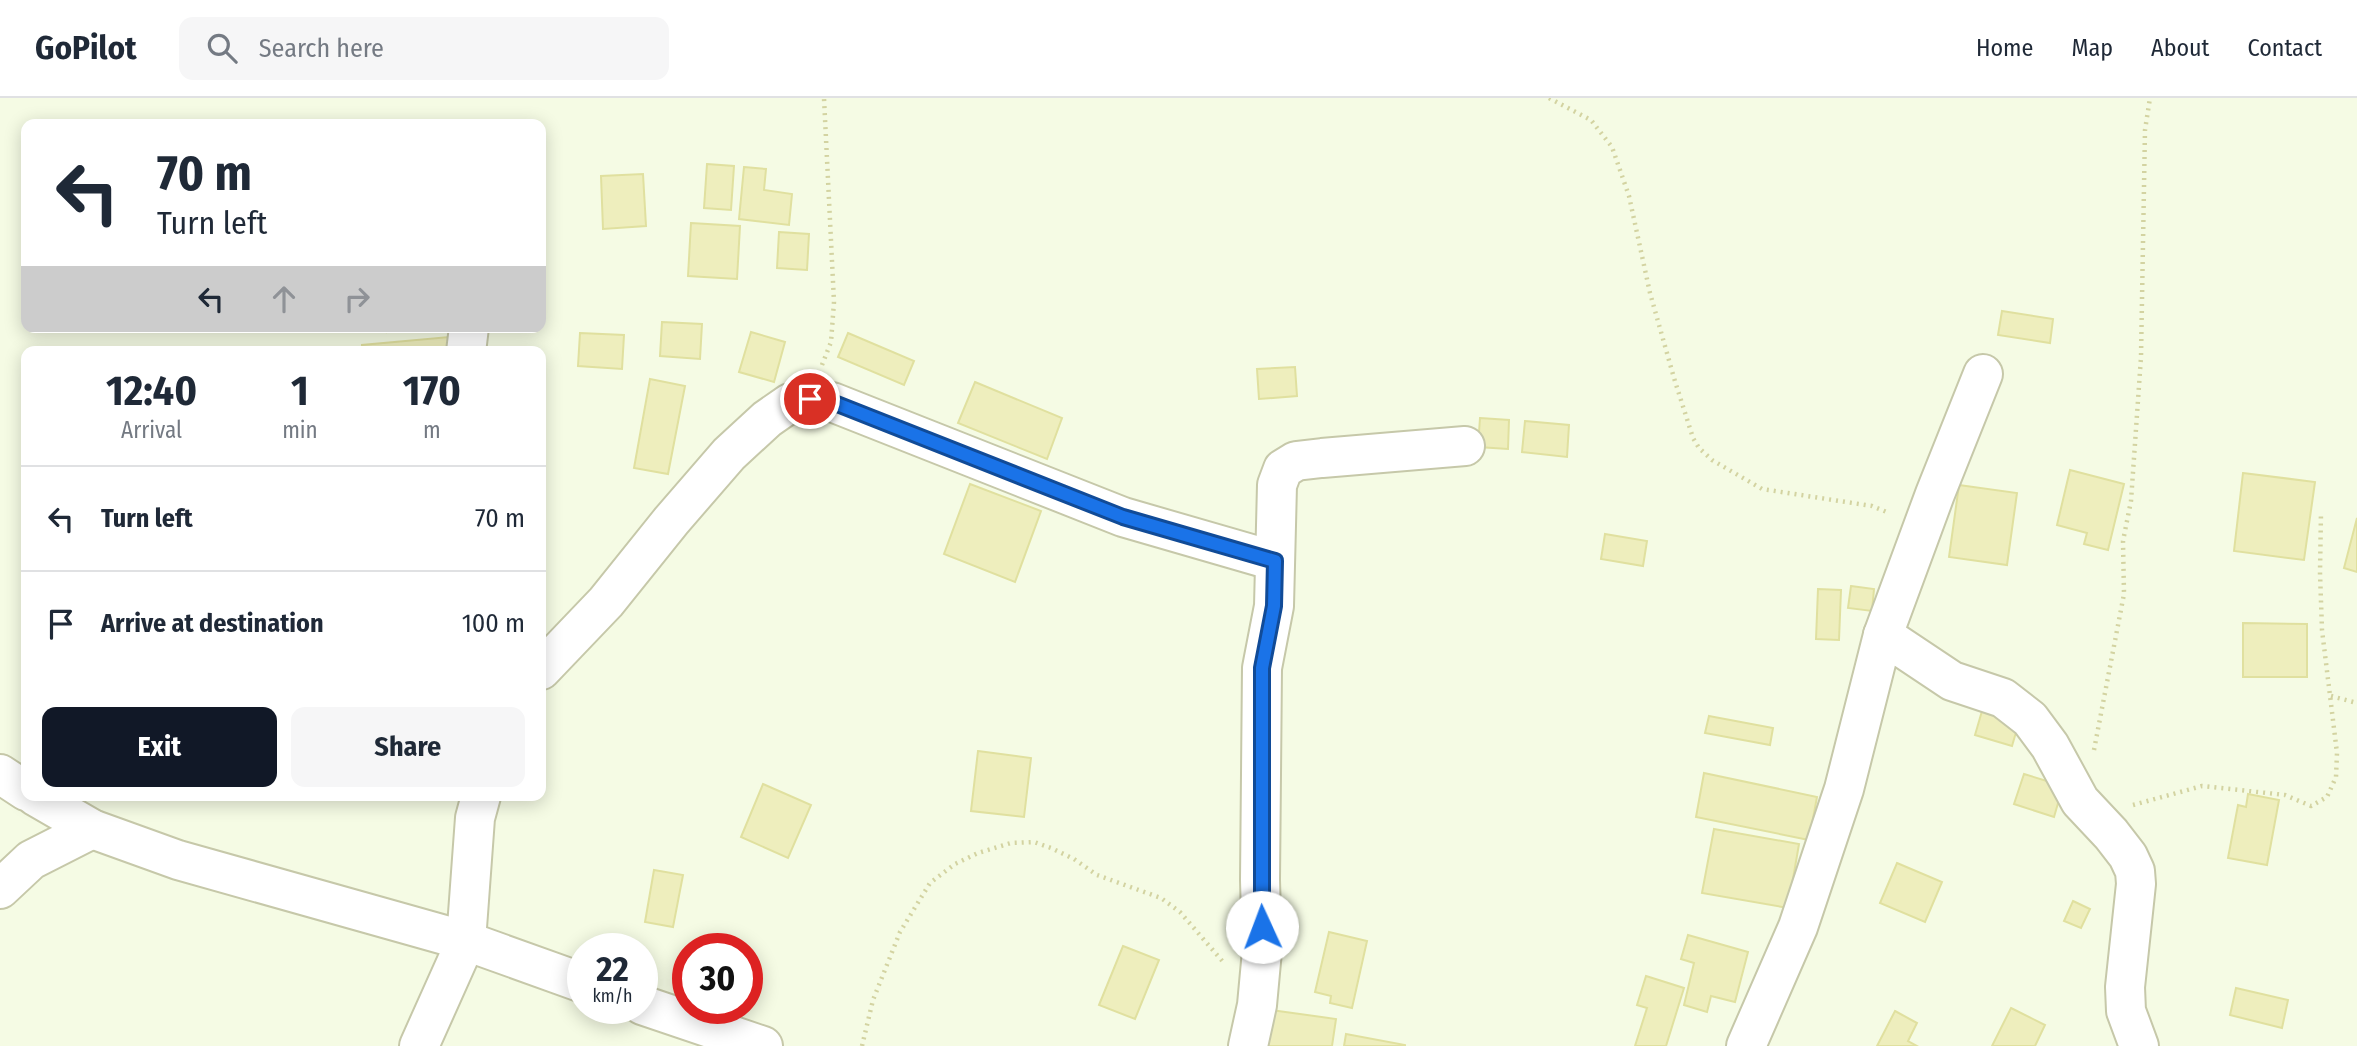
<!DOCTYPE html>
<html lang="en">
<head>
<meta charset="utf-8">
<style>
	:root { --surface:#fff; --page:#f6f6f7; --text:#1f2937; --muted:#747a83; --line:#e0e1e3; --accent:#111827 }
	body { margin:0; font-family:"Fira Sans Condensed",sans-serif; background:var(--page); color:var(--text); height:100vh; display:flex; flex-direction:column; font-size:26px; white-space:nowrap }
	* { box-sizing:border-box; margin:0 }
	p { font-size:23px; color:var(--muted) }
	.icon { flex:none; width:38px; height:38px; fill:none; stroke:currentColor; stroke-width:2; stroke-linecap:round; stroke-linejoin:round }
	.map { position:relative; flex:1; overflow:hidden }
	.panel { position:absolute; left:21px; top:248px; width:525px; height:455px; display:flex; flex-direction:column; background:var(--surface); border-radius:14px; box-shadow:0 4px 18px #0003 }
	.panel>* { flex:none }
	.top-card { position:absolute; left:21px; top:21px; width:525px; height:214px; border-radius:14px; box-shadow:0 4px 18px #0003; background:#fff; color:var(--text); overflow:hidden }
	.speed { position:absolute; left:567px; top:835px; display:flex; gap:14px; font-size:35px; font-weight:700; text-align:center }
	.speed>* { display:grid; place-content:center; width:91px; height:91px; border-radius:50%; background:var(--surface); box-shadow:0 4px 18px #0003; line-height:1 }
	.speed small { font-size:18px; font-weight:400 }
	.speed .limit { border:10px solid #d22; background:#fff; color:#111 }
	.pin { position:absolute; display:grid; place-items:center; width:60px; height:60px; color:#fff; margin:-30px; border:4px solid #fff; border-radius:50%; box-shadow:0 2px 7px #0007 }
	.me { position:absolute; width:77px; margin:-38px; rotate:358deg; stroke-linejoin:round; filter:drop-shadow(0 0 5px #0008) }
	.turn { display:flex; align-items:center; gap:24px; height:147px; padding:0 21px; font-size:32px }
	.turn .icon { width:91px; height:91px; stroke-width:2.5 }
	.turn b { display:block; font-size:49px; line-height:60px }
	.lanes { display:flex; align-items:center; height:66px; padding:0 21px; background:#0003; justify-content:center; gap:35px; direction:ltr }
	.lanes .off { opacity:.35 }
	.eta { display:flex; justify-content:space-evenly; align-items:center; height:119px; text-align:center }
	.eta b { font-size:42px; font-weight:700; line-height:49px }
	.cta { display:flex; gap:14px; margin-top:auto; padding:14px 21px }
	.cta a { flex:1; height:80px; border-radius:14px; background:var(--accent); color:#fff; font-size:28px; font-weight:700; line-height:80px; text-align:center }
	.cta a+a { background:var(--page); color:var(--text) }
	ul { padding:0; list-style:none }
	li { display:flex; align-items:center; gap:21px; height:105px; padding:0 21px; border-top:2px solid var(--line) }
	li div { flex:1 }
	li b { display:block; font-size:26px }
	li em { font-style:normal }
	header { display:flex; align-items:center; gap:42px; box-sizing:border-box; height:98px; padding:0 35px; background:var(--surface); border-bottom:2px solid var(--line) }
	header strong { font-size:33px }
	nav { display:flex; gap:38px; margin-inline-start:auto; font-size:24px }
	.search { width:490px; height:63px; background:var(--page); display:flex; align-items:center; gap:18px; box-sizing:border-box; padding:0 24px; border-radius:14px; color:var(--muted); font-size:26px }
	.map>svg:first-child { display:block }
	.building { fill:#eeeebd; stroke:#e0e09f; stroke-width:2 }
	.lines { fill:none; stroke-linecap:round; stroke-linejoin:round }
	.minor-casing { stroke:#c6c8a9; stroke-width:42 }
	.path { stroke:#d3d3a1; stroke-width:4.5; stroke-dasharray:2 5; stroke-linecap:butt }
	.minor { stroke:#fff; stroke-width:38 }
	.route-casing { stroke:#114b97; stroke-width:18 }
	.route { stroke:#1a73e8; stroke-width:12 }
</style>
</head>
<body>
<header>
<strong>GoPilot</strong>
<div class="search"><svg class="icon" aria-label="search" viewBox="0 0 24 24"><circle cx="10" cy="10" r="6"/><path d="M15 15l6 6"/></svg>Search here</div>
<nav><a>Home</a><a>Map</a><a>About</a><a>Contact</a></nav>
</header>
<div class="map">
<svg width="2357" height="948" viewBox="0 0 2357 948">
	<rect width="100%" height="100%" fill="#f5fbe4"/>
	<!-- building -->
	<g class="building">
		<path d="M707 66 734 68 731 112 704 110Z"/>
		<path d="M744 69 766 71 764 92 792 96 789 127 739 121Z"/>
		<path d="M643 76 646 128 603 131 601 78Z"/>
		<path d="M691 125 740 128 737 181 688 178Z"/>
		<path d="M779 134 809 136 807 172 777 170Z"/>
		<path d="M2002 213 2053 221 2050 245 1998 237Z"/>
		<path d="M662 224 702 226 700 261 660 258Z"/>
		<path d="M359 229H387L386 234Z"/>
		<path d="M751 234 785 244 774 284 739 274Z"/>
		<path d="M580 235 624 237 622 271 578 268Z"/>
		<path d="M848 235 914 263 904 287 838 259Z"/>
		<path d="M449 239 451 254H362V247Z"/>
		<path d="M1295 269 1297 298 1259 301 1257 271Z"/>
		<path d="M650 281 685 288 668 376 634 370Z"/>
		<path d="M975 284 1062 320 1047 361 958 325Z"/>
		<path d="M1480 320 1509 322 1508 351 1478 349Z"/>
		<path d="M1525 323 1569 327 1567 359 1522 354Z"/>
		<path d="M2070 372 2124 386 2108 452 2084 446 2087 435 2057 427Z"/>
		<path d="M2243 375 2315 384 2304 462 2234 453Z"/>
		<path d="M970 386 1041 413 1015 484 944 456Z"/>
		<path d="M1959 387 2017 395 2007 467 1949 459Z"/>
		<path d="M2357 420V474L2344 470Z"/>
		<path d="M1605 436 1647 443 1643 468 1601 461Z"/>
		<path d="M1851 488 1874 491 1872 513 1848 510Z"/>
		<path d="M1818 491 1841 492 1839 542 1816 541Z"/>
		<path d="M2243 525 2307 526V579H2243Z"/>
		<path d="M1982 613 2019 624 2012 648 1975 637Z"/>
		<path d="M1709 618 1773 630 1770 647 1705 635Z"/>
		<path d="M978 653 1031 660 1024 719 971 713Z"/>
		<path d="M1704 675 1817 699 1809 742 1696 719Z"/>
		<path d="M2024 676 2063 688 2054 719 2014 706Z"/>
		<path d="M763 686 811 707 788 760 741 739Z"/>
		<path d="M2248 696 2279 702 2267 767 2228 760 2238 707 2246 709Z"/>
		<path d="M1714 731 1799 746 1788 810 1702 795Z"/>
		<path d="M1897 765 1942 784 1925 824 1880 805Z"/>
		<path d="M654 772 683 777 673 829 645 824Z"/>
		<path d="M2073 803 2090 811 2081 830 2064 823Z"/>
		<path d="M1329 834 1367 843 1352 910 1330 905 1331 898 1315 894Z"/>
		<path d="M1688 837 1748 854 1735 904 1711 898 1707 914 1684 907 1694 865 1681 861Z"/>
		<path d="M1123 848 1159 862 1135 921 1099 907Z"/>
		<path d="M1646 878 1684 890 1666 948H1635L1647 910 1637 907Z"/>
		<path d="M2236 890 2288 902 2282 930 2230 917Z"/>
		<path d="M2011 910 2045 927 2035 948H1992Z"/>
		<path d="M1271 912 1336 921 1332 948H1266Z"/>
		<path d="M1895 913 1917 925 1908 943 1917 948H1877Z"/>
		<path d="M1346 936 1405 947V948H1344Z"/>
	</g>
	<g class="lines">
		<defs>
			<g id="minor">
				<path d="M466 254 469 229"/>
				<path d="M1883 537 1952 583 2003 600 2030 621 2050 648 2080 703 2111 736 2128 758 2135 773 2136 786 2125 889 2126 913 2139 948"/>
				<path d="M541 572 606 504 671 423 729 356 767 321 790 305 810 301 832 304 1123 419 1275 463"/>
				<path d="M0 676 26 693"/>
				<path d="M35 698 92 731 178 762 466 843 583 885"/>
				<path d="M0 791 31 762 92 731"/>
				<path d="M642 907 763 948"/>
				<path d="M419 948 466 843 475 720 481 698"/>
				<path d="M1248 948 1257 907 1262 853 1260 782 1262 570 1274 508 1277 387 1283 371 1296 363 1322 360 1465 348"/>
				<path d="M1746 948 1798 829 1844 691 1883 537 1935 396 1983 276"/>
			</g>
		</defs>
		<!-- minor casing -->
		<use href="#minor" class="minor-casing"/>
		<!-- path -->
		<g class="path">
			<path d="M1549 0 1591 22 1612 49 1629 98 1650 195 1674 280 1693 340 1699 350 1712 362 1762 391 1872 408 1889 415"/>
			<path d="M822 267 831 244 834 204 824 0"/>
			<path d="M2331 598 2357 605"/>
			<path d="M2094 652 2124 496 2123 443 2131 403 2141 259 2145 32 2150 0"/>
			<path d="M2133 707 2202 688 2285 697 2311 708 2327 699 2336 679 2337 655 2322 532 2320 475 2321 414"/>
			<path d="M862 948 873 902 900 834 930 785 955 766 978 755 1011 745 1034 744 1051 750 1074 761 1097 777 1161 800 1180 814 1224 865"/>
		</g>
		<!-- minor -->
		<use href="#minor" class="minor"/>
	</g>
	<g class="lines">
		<defs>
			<path id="route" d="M810 301 832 304 1123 419 1275 463 1274 508 1262 570V829"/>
		</defs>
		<!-- route casing -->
		<use href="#route" class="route-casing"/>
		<!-- route -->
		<use href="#route" class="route"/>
	</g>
</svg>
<div class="speed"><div>22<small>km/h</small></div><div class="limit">30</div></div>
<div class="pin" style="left:810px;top:301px;background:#d93025"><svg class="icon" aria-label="arrive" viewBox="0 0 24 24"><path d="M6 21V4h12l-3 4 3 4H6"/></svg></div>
<svg class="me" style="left:1262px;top:829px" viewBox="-20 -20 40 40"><circle r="19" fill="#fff"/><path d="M0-13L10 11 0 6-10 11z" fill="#1a73e8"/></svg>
<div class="top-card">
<div class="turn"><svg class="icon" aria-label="left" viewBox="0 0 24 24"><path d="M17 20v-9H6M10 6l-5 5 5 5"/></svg><div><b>70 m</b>Turn left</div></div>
<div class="lanes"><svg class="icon" aria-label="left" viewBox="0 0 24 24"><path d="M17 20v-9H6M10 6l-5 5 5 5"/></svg><svg class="icon off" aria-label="ahead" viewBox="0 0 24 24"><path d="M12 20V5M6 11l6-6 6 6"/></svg><svg class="icon off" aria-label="right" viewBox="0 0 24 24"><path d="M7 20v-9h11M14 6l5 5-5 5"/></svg></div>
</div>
<section class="panel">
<div class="eta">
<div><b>12:40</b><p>Arrival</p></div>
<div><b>1</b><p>min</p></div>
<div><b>170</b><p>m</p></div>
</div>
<ul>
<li><svg class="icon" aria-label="left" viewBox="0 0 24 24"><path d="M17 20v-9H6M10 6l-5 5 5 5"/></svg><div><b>Turn left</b></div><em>70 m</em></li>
<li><svg class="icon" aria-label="arrive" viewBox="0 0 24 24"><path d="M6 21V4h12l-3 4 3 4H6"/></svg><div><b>Arrive at destination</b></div><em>100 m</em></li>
</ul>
<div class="cta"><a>Exit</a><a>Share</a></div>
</section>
</div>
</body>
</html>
